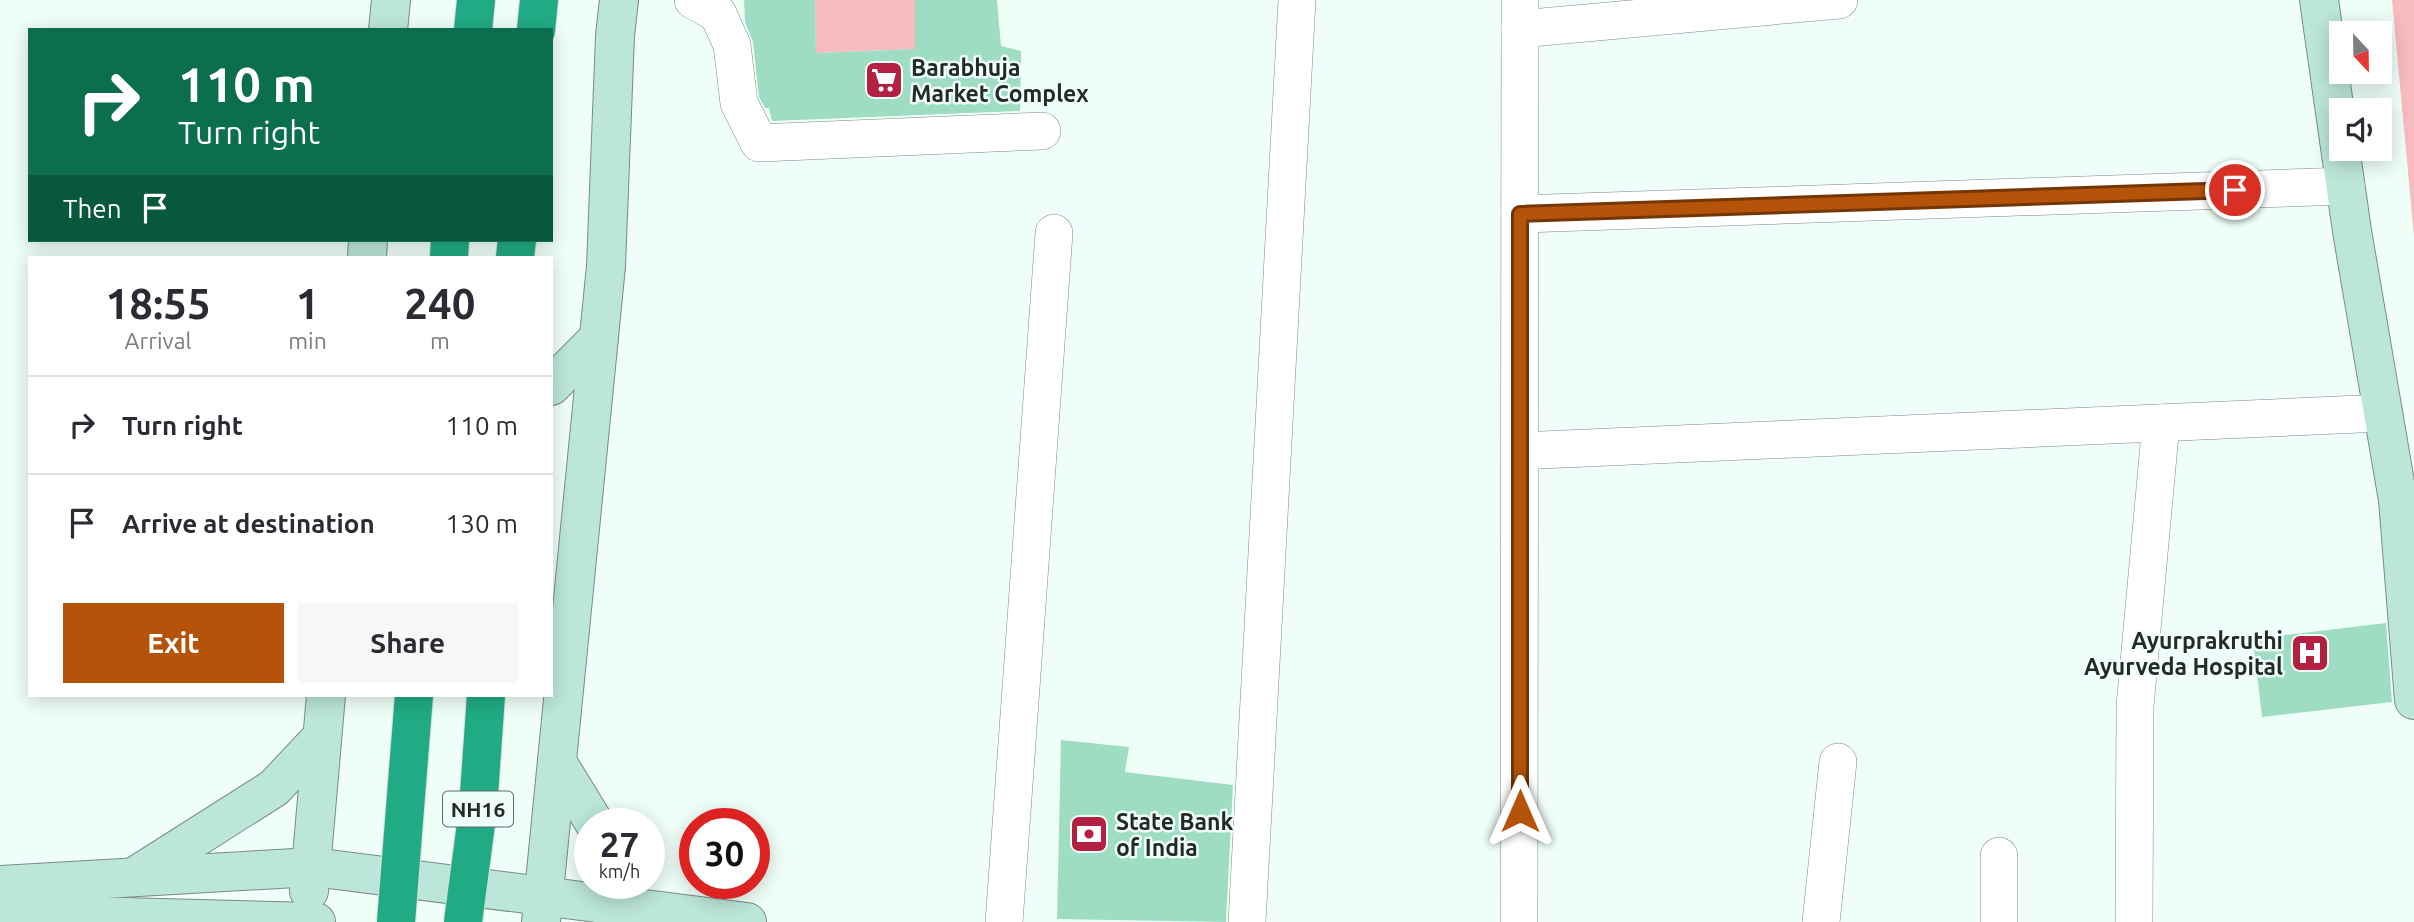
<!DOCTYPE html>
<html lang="en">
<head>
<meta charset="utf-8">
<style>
	:root { --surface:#fff; --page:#f7f7f7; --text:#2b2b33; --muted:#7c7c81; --line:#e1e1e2; --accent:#b45309 }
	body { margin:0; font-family:Ubuntu,sans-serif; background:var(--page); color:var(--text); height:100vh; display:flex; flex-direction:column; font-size:26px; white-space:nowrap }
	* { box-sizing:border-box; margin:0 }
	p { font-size:23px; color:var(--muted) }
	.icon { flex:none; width:38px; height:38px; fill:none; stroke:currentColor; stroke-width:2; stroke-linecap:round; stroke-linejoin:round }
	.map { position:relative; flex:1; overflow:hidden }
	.details { position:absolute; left:28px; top:256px; width:525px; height:441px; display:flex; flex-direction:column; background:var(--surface); border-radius:0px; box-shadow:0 4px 18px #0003 }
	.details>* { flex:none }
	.guide { position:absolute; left:28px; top:28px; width:525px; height:214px; border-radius:0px; box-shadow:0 4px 18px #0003; background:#0b6e4f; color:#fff; overflow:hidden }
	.needle { width:46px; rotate:158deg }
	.tools { position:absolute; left:2329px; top:21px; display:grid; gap:14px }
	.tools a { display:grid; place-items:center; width:63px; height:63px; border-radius:0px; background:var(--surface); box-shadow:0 4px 18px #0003; font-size:35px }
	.speed { position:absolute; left:574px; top:808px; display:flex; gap:14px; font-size:35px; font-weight:700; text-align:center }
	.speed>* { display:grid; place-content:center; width:91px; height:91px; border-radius:50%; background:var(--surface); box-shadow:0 4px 18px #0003; line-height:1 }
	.speed small { font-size:18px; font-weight:400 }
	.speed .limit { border:10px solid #d22; background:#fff; color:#111 }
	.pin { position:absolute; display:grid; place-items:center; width:60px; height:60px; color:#fff; margin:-30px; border:4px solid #fff; border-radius:50%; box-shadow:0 2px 7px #0007 }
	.me { position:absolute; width:77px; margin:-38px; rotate:0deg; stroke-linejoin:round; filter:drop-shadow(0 0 5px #0008) }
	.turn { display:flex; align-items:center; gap:24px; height:147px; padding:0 35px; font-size:32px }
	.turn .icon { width:91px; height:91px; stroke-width:2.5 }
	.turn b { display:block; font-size:49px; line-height:60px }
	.then { display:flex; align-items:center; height:66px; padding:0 35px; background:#0003; gap:14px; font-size:26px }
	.eta { display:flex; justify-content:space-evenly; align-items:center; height:119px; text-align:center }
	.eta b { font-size:42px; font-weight:600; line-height:49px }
	.cta { display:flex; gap:14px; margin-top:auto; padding:14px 35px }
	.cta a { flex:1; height:80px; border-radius:0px; background:var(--accent); color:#fff; font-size:28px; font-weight:600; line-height:80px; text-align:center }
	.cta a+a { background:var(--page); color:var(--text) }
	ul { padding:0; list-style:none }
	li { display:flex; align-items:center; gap:21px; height:98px; padding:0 35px; border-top:2px solid var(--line) }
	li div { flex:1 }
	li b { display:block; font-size:26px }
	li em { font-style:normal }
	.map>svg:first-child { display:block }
	.green { fill:#f8bbbf }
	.building { fill:#9edcc4 }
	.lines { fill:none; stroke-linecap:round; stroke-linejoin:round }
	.street-casing { stroke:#7a8c84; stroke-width:38 }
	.secondary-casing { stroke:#7a8c84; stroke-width:40 }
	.highway-casing { stroke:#dcdddc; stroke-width:40 }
	.street { stroke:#fff; stroke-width:37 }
	.secondary { stroke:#bce6da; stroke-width:38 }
	.highway { stroke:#21ab84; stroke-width:38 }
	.highway-bridge-casing { stroke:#dcdddc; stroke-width:40; stroke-linecap:butt }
	.highway-bridge { stroke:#21ab84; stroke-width:38 }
	.route-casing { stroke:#753606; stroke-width:18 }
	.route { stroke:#b45309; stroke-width:12 }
	.labels { text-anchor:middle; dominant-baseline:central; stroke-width:5; stroke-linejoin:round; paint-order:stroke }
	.shield { fill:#effff8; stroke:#606a66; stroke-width:2 }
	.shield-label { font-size:21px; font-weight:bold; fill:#232a27 }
	.poi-label { font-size:23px; font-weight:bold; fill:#232a27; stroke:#effff8; text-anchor:start }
</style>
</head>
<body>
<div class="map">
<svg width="2414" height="922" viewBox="0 0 2414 922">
	<rect width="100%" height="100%" fill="#effff8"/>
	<!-- green -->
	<g class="green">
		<path d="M815 0H915V49L816 53Z"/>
		<path d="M2392 0H2414V236Z"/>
	</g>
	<!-- building -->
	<g class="building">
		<path d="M744 0H815L816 53 915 49V0H997L1001 46 1021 51 1020 111 772 121 769 108H765L759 97 753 42 745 22Z"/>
		<path d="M2386 623 2392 702 2262 717 2253 639Z"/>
		<path d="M1061 740 1129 747 1125 772 1233 785 1226 922 1057 919Z"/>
	</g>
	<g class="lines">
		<defs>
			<g id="street">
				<path d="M693 0 718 14 732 45 739 103 759 143 1042 131"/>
				<path d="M1520 29 1839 0"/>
				<path d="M1520 214 2346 186"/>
				<path d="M1520 451 2383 413"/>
				<path d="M1999 856V922"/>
				<path d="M1004 922 1054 233"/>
				<path d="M1247 922 1297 0"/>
				<path d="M1519 922 1520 0"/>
				<path d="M1821 922 1838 762"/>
				<path d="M2134 922 2135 706 2161 423"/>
			</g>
			<g id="secondary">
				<path d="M2319 0 2352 231 2398 500 2414 700"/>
				<path d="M388 30 391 0"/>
				<path d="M367 257 368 240"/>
				<path d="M551 386 599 338"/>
				<path d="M557 762 595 824"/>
				<path d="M137 875 274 788 322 737"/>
				<path d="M0 885 313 867 747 922"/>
				<path d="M309 891 326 695"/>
				<path d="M0 921 86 916 316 922"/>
				<path d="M541 922 606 266 615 36 619 0"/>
			</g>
			<g id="highway">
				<path d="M473 30 476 0"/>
				<path d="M536 30 539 0"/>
				<path d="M449 257 450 240"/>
				<path d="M515 257 517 240"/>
			</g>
		</defs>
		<!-- street casing -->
		<use href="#street" class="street-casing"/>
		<!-- secondary casing -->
		<use href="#secondary" class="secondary-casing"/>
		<!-- highway casing -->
		<use href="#highway" class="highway-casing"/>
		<!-- street -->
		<use href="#street" class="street"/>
		<!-- secondary -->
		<use href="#secondary" class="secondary"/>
		<!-- highway -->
		<use href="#highway" class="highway"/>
		<defs>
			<g id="highway-bridge">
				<path d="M396 922 414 695"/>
				<path d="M463 922 478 809 486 695"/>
			</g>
		</defs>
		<!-- highway-bridge casing -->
		<use href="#highway-bridge" class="highway-bridge-casing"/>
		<!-- highway-bridge -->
		<use href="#highway-bridge" class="highway-bridge"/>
	</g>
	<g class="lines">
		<defs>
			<path id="route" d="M1520 811V214L2235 190"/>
		</defs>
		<!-- route casing -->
		<use href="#route" class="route-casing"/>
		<!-- route -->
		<use href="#route" class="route"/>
	</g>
	<!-- icons -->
	<defs>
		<symbol id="supermarket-square" viewBox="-11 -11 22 22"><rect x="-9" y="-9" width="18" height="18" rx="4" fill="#b32041" stroke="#effff8"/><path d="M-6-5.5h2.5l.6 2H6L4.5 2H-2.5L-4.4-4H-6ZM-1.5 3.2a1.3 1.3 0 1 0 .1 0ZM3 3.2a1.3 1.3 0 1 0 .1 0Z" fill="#fff"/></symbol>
		<symbol id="hospital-square" viewBox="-11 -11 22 22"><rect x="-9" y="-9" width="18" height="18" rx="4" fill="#b32041" stroke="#effff8"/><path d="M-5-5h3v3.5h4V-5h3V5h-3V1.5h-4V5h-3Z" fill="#fff"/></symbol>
		<symbol id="bank-square" viewBox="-11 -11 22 22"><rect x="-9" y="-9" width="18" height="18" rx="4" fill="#b32041" stroke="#effff8"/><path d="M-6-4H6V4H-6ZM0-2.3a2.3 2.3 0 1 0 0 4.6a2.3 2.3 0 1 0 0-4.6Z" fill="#fff"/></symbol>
	</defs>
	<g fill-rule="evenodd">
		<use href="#supermarket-square" x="862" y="58" width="44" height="44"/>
		<use href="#hospital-square" x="2288" y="631" width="44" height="44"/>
		<use href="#bank-square" x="1067" y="812" width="44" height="44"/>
	</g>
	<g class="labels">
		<!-- shield labels -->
		<rect class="shield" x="443" y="791.5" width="70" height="35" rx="5"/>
		<g class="shield-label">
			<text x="478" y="809">NH16</text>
		</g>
		<!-- poi labels -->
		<g class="poi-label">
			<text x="911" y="67">Barabhuja<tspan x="911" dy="26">Market Complex</tspan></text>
			<text x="2283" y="640" text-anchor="end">Ayurprakruthi<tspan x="2283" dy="26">Ayurveda Hospital</tspan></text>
			<text x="1116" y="821">State Bank<tspan x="1116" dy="26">of India</tspan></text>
		</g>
	</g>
</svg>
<div class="tools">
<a><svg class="needle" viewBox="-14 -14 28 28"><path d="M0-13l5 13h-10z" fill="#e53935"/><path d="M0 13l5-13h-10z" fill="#7c7c81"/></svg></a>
<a><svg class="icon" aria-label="sound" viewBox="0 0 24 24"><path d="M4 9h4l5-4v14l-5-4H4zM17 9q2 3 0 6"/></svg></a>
</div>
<div class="speed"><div>27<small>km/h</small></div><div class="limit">30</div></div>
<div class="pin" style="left:2235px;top:190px;background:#d93025"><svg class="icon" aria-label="arrive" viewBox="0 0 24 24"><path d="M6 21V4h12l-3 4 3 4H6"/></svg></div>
<svg class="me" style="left:1520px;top:811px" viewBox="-20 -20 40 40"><path d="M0-17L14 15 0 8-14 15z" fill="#b45309" stroke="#fff" stroke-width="4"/></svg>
<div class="guide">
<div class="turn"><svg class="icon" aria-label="right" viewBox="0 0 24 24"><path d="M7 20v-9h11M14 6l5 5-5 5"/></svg><div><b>110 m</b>Turn right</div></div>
<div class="then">Then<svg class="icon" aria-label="arrive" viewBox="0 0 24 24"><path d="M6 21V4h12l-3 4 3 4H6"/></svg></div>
</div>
<section class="details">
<div class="eta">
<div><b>18:55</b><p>Arrival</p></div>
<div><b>1</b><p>min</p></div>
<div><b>240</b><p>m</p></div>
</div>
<ul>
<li><svg class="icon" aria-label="right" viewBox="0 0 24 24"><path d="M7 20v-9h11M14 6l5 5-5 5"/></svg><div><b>Turn right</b></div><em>110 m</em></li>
<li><svg class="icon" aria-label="arrive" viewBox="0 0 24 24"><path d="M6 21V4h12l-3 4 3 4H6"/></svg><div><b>Arrive at destination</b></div><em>130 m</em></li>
</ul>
<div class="cta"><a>Exit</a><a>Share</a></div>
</section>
</div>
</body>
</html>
